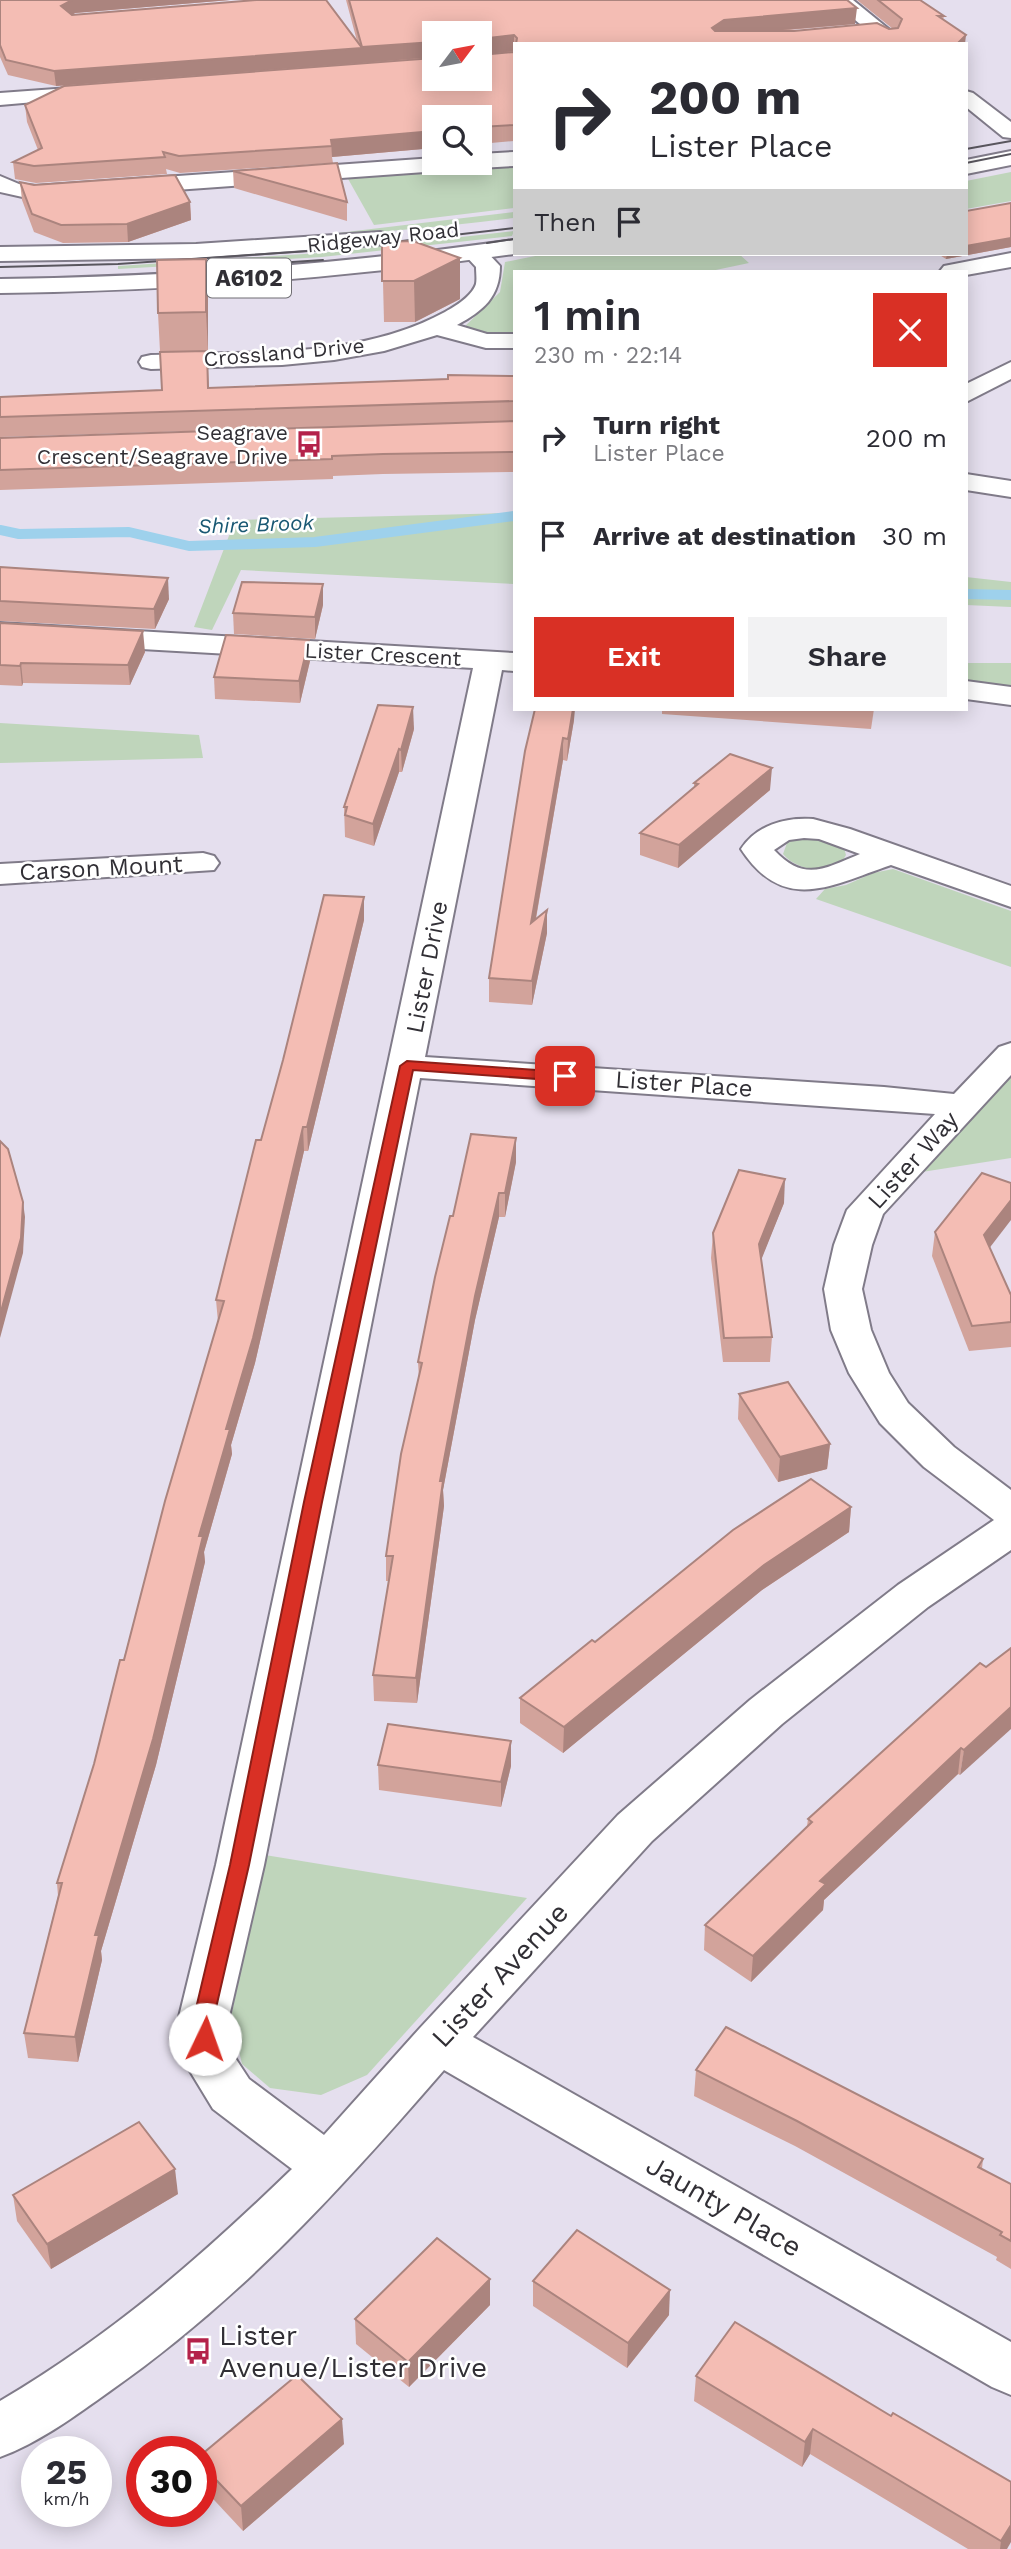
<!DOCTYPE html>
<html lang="en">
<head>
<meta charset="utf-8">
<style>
	:root { --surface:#fff; --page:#f2f2f3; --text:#2b2b33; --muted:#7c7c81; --accent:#d93025 }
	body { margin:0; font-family:"Work Sans",sans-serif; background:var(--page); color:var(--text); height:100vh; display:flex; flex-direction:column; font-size:26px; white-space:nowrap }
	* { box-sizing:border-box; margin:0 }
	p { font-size:23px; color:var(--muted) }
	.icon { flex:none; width:38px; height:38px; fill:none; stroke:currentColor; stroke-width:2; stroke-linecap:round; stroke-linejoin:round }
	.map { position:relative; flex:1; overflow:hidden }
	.side { position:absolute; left:513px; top:270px; width:455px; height:441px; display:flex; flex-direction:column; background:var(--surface); border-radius:0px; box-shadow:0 4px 18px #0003 }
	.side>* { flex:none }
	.banner { position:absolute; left:513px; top:42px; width:455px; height:214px; border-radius:0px; box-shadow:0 4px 18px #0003; background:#fff; color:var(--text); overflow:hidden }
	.needle { width:46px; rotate:58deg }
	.tools { position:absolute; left:422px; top:21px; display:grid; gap:14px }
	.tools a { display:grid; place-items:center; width:70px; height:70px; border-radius:0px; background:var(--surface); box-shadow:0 4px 18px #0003; font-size:35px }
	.speed { position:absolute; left:21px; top:2436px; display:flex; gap:14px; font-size:35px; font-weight:700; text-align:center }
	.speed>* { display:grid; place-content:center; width:91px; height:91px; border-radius:50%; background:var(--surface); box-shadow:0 4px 18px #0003; line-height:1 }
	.speed small { font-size:18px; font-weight:400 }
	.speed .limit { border:10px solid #d22; background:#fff; color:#111 }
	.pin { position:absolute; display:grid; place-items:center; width:60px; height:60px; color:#fff; margin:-30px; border-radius:14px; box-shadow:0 4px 10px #0006 }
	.me { position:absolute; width:77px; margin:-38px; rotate:3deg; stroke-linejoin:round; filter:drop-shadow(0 0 5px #0008) }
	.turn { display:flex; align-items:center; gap:24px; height:147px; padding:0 21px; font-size:32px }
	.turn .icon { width:91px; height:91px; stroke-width:2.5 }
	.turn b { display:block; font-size:49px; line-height:60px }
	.then { display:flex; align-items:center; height:66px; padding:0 21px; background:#0003; gap:14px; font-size:26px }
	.round { display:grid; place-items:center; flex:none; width:74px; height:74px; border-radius:0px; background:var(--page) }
	.summary { display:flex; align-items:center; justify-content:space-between; height:119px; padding:0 21px }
	h1 { font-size:42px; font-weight:600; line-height:52px }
	.cta { display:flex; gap:14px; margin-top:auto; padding:14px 21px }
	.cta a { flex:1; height:80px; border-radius:0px; background:var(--accent); color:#fff; font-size:28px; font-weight:600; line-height:80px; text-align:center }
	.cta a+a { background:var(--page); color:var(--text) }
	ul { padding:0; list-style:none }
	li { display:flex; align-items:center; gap:21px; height:98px; padding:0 21px }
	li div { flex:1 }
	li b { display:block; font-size:26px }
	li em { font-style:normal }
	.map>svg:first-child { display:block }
	.green { fill:#bfd5bb }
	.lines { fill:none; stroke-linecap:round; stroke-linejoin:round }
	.stream { stroke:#9ed1ec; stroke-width:10 }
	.street-casing { stroke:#807b89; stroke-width:4 }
	.highway-casing { stroke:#807b89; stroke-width:4 }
	.street { fill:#fff; fill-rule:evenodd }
	.highway { fill:#fff; fill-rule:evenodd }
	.tram { stroke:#59565e; stroke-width:2 }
	.wall { fill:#d2a39b }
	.shaded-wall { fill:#ab847e }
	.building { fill:#f4bdb4; stroke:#ab847e; stroke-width:2 }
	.route { fill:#d93025; stroke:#8d1f18; stroke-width:2 }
	.labels { text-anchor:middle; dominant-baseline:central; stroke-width:5; stroke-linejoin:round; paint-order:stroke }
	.far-street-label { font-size:21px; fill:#312f35; stroke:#fff }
	.far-poi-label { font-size:21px; fill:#312f35; stroke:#fff; text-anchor:end }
	.far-water-label { font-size:21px; font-style:italic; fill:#195873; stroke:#fff }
	.shield { fill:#fff; stroke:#6f6d72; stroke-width:2 }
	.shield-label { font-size:23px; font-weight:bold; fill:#312f35 }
	.street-label { font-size:24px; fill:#312f35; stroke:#fff }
	.near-street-label { font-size:28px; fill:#312f35; stroke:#fff }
	.near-poi-label { font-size:28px; fill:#312f35; stroke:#fff; text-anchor:start }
</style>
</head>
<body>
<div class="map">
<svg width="1011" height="2549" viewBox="0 0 1011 2549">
	<rect width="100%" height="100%" fill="#e5dfee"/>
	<!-- green -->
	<g class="green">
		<path d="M514 164V208L374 225 347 177Z"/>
		<path d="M1011 172V201L966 209V181Z"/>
		<path d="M514 212V218C376 235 238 243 98 247L304 237Z"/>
		<path d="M514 231 512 236 322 257 118 269V266L320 253Z"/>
		<path d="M545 254H739L749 263 711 271H514V336L494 339 457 334 500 292 505 262Z"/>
		<path d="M514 513V584L241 570 212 630 194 627 235 520Z"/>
		<path d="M966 577 1011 582V607L966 605Z"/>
		<path d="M966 663H1011V689L966 684Z"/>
		<path d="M0 723 199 735 203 758 0 763Z"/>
		<path d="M816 836 844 848 846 855C835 878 796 871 783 854L787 843 795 838Z"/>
		<path d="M893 869 1011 911V967L816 899 825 889 846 885 873 873Z"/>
		<path d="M1011 1074V1158L922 1172Z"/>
		<path d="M265 1855 527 1898 367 2075 321 2095 270 2088 242 2064 231 2017Z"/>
	</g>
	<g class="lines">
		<!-- stream -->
		<g class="stream">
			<path d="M0 530 19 534 129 532 189 546 315 542 514 516"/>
			<path d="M966 594 1011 595"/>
		</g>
		<defs>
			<g id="street">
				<path d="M831 0H853L907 44H884Z"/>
				<path d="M97 86 104 88 107 92 104 96 0 105V93Z"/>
				<path d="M966 91 973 93 1011 122V138L1003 137 966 107Z"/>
				<path d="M514 152V166L480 168 470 163H480V154Z"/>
				<path d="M434 158V163H464L461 168 453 170 36 200 0 192V176L19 184 36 186Z"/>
				<path d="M475 246 483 248 500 266C500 297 483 311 457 325L487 334H514V348H486L437 335 384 351 334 360 282 365 151 369 142 367 139 362 142 357 151 355C248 351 357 360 445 312 456 306 472 296 476 284 477 279 476 272 476 267L463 253 467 248Z"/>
				<path d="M1011 253V267L966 275V271H940L944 266Z"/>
				<path d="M1011 362V379L966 402V384Z"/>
				<path d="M966 474 1011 481V497L966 490Z"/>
				<path d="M0 623 514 653V671L502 670 425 1057 884 1087 954 1094 999 1047 1011 1043V1075L883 1214 872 1245 862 1289 871 1330 889 1373 908 1403 954 1447 1011 1490V1550L928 1607 782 1724 652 1841 473 2037 1011 2342V2395L992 2387 444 2070C341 2189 239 2301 110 2391 75 2416 40 2442 0 2457V2401C112 2335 199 2259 292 2169L213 2109 182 2058 178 2021 216 1865 473 668 0 641ZM420 1078 935 1114 847 1210 834 1245 824 1289 831 1330 849 1373 880 1423 924 1467 994 1520 898 1585 750 1700 618 1815 420 2028 324 2135 249 2079 232 2053 228 2021 264 1865Z"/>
				<path d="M966 681 1011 687V705L966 699Z"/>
				<path d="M813 819 850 829 1011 886V907L891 865C832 885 784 915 741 849 757 825 785 817 813 819ZM804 838 819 839 860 854C825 868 805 883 774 850L789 840Z"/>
				<path d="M203 853 214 856 219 863 214 870 0 884V864Z"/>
			</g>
			<g id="highway">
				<path d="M1011 151V165L966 174V160Z"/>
				<path d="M380 232 388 234 391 239 388 244 196 258 0 261V247L196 244Z"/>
				<path d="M514 240V254C343 278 173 291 0 293V279C173 277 343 264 514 240Z"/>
			</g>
		</defs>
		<!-- street casing -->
		<use href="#street" class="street-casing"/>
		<!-- highway casing -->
		<use href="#highway" class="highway-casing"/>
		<!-- street -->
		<use href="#street" class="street"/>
		<!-- highway -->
		<use href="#highway" class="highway"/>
		<!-- tram -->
		<g class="tram">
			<path d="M966 149 1011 141"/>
			<path d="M966 163 1011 154"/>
			<path d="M487 243 514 239"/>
			<path d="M0 267 118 264 324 250 514 228"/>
			<path d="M187 269 323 260"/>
		</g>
	</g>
	<!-- wall -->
	<g class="wall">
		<path d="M0 0H230L75 13 72 15 357 41 346 0H847L855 24 778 31 893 29 857 0H920L944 16 943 20 965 44H514V141L480 144V117H434V148L332 157 333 163 180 173 166 169 167 174 36 183 15 179 13 162 38 150 27 122 25 105 514 51 480 55 434 33V58L362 63V62V63L56 86 8 75 0 57Z"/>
		<path d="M233 171 347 202V221L234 188Z"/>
		<path d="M20 182 34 185 190 202 191 220 128 242 63 243 34 232 22 200Z"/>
		<path d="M1011 203V247L946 259 938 254H966Z"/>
		<path d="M382 242 460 299 415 322H384Z"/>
		<path d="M206 259 208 297V351H207L209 388 514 376V421L0 437V397L162 390 158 313Z"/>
		<path d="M514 421V472L383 474 333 476V479L0 490V438Z"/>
		<path d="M0 567 169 599 155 629 0 621Z"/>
		<path d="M323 584V605L315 639 234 634 233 613Z"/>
		<path d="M0 623 145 652 130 685 23 683 22 686 0 685Z"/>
		<path d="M309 640 310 661 300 703 215 699 214 677Z"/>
		<path d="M662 709H874L871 729 662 714Z"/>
		<path d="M574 720 567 761 563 760 536 919 547 933 532 1005 489 1002V978L525 751Z"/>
		<path d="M414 729 402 772H399L374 846 345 837 344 807Z"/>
		<path d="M694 783 770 790 678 868 640 855V833L694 788Z"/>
		<path d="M364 897V920L308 1151H304L255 1363 231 1445 232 1454 204 1552 205 1562 156 1765 101 1951 102 1960 78 2062 28 2058 24 2033 58 1896 57 1883 94 1764 218 1322 216 1300 261 1140Z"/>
		<path d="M516 1138V1162L505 1217H499L475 1320 443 1490 444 1506 417 1703 374 1701 373 1675 389 1581H386V1556L419 1378 418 1362 453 1216Z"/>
		<path d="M784 1203 761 1259 772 1337 770 1362H723L711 1258 713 1233Z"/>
		<path d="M935 1232 990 1248 1011 1295V1347L969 1351 932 1256Z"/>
		<path d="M739 1394 830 1444 827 1469 778 1482 738 1419Z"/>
		<path d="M851 1507 849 1532 762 1590 563 1753 520 1723V1698L595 1642Z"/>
		<path d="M980 1663 960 1775 958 1774 824 1900 823 1910 751 1982 704 1950 705 1925 807 1826 808 1819Z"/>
		<path d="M511 1741V1766L501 1807 379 1790 378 1765Z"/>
		<path d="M696 2070 983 2159 982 2169 1011 2184V2269L996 2260 997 2257 795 2146 694 2096Z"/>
		<path d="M178 2194 51 2269 17 2221 13 2195Z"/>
		<path d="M490 2279V2305L409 2387 356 2344 355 2319Z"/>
		<path d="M533 2281 669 2315 627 2368 533 2306Z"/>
		<path d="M696 2376 891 2416 1011 2482 1007 2549H968L810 2454 802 2467 694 2401Z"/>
		<path d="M344 2444 243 2531 201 2486V2455Z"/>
	</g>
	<!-- shaded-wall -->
	<g class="shaded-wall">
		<path d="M72 0H230L75 13 63 21 61 6Z"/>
		<path d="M857 8 855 24 724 35 711 44 712 28 724 20Z"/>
		<path d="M514 35V51L480 55V39Z"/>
		<path d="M966 35 965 44H957Z"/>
		<path d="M434 41V57L362 63V47Z"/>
		<path d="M362 48V63L56 86 54 71Z"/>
		<path d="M489 126V143L480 144V127Z"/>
		<path d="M434 131V148L332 157 331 140Z"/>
		<path d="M190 202 191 220 128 242 127 224Z"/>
		<path d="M1011 238V247L946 259 947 254H966V246Z"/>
		<path d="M460 258V299L415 322 414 281Z"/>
		<path d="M206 259 208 297V351L206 312Z"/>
		<path d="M168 578 169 599 155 629 154 609Z"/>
		<path d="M323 584V605L315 639V617Z"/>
		<path d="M143 631 145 652 130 685 128 665Z"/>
		<path d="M309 640 310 661 300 703 299 681Z"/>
		<path d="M21 663 23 683 22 686 20 666Z"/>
		<path d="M413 707 414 729 402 772 401 750Z"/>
		<path d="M573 709H575L574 720 567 761 568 739Z"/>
		<path d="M563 738V760L531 946V923Z"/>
		<path d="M399 749V772L374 846 373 824Z"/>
		<path d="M772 768 770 790 678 868 679 845Z"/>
		<path d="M364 897V920L308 1151 307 1127Z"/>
		<path d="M547 910V933L532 1005V981Z"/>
		<path d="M303 1127 304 1151 255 1363 231 1445 232 1454 204 1552 205 1562 156 1765 101 1951 102 1960 78 2062 75 2037 95 1935 199 1536Z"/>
		<path d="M516 1138V1162L505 1217V1193Z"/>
		<path d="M785 1179 784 1203 758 1268 759 1244Z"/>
		<path d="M499 1193V1217L475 1320 443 1490 444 1506 417 1703 416 1678 440 1481 475 1296Z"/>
		<path d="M1011 1200V1220L981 1259 984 1235Z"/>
		<path d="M23 1202 25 1217 23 1253 0 1338V1315Z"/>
		<path d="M830 1444 827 1469 778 1482 780 1457Z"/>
		<path d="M851 1507 849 1532 762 1590 563 1753 564 1727 764 1565Z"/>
		<path d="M1011 1707V1729L960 1775 964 1750Z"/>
		<path d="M511 1741V1766L501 1807V1782Z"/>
		<path d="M961 1748 958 1774 824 1900 823 1910 751 1982 753 1956 820 1881Z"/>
		<path d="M175 2169 178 2194 51 2269 47 2244Z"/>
		<path d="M490 2279V2305L409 2387 408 2362Z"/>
		<path d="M670 2290 669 2315 627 2368 628 2343Z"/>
		<path d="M342 2419 344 2444 243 2531 241 2506Z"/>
		<path d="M813 2429 810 2454 802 2467 805 2442Z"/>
		<path d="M1011 2525V2542L1007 2549H1000L1001 2541Z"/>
	</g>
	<!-- building -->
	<g class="building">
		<path d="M0 0H72L61 6 72 15 256 0H326L362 48 54 71 6 60 0 45Z"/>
		<path d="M349 0H847L857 8 724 20 712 28 715 31H794L877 23 889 29 898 28 902 19 878 0H920L944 16H938L966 35 957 44H516L517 38 514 35 480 39V33H434V42L362 47Z"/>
		<path d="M514 52V125L480 127V117H434V131L331 140 332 146 179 156 163 152 165 157 34 166 13 162 42 148 25 105 64 86 434 58V79H480V55Z"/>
		<path d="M337 163 347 202 233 171Z"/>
		<path d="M175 175 190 202 127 224 61 225 32 214 20 182 34 185Z"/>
		<path d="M1011 203V238L966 246V211Z"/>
		<path d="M413 241 460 258 414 281H382V242Z"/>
		<path d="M206 259V312L158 313 157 260Z"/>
		<path d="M207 351 208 388 448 379V375L514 376V401L0 417V397L162 390 160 352Z"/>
		<path d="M514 421V452L383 454 332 456V459L0 470V438Z"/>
		<path d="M0 567 168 578 154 609 0 601Z"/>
		<path d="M242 582 323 584 315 617 233 613Z"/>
		<path d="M0 623 143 631 128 665 21 663 20 666 0 665Z"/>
		<path d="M226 635 309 640 299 681 214 677Z"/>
		<path d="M378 705 413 707 401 750 399 749 373 824 345 815 347 807H344Z"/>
		<path d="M535 709H573L568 739 563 738 531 923 547 910 532 981 489 978 525 751Z"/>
		<path d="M730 754 772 768 679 845 640 833 698 784 694 783Z"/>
		<path d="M324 895 364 897 307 1127H303L253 1338 226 1429H230L199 1536H203L153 1739 95 1935H99L75 2037 24 2033 62 1883H57L94 1764 120 1660H124L165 1501 224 1301 216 1300 256 1140H261L283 1060Z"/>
		<path d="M471 1134 516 1138 505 1193H499L475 1296 440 1481H443L416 1678 373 1675 393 1556H386L401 1454 422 1363 418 1362 435 1277 450 1216H453Z"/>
		<path d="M0 1141 8 1149 23 1202 21 1238 0 1315Z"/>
		<path d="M739 1170 785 1179 759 1244 772 1337 724 1338 713 1233Z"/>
		<path d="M982 1173 1011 1183V1200L984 1235 1011 1295V1322L972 1326 935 1232Z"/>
		<path d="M788 1382 830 1444 780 1457 739 1394Z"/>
		<path d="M811 1479 851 1507 764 1565 564 1727 520 1698 592 1640 595 1642 733 1530Z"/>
		<path d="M1011 1648V1707L964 1750 961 1748 820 1881 826 1884 753 1956 705 1925 812 1822 808 1819 980 1663 986 1667Z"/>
		<path d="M388 1724 511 1741 501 1782 378 1765Z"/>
		<path d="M726 2027 983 2159 978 2167 1011 2184V2241L1000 2235 1002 2232 797 2121 696 2070Z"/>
		<path d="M139 2122 175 2169 47 2244 13 2195Z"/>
		<path d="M577 2230 670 2290 628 2343 533 2281Z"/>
		<path d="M437 2238 490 2279 408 2362 355 2319Z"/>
		<path d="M735 2322 891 2416 893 2413 1011 2482V2525L1001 2541 813 2429 805 2442 696 2376Z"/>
		<path d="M297 2375 342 2419 241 2506 201 2464V2455Z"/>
	</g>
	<!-- route -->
	<path class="route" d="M407 1061 565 1072 573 1076 565 1081 413 1070 322 1502 249 1865 213 2021 216 2039 213 2045 205 2048 198 2045 193 2021 230 1865 304 1502 400 1066Z"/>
	<!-- icons -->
	<defs>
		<symbol id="bus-bare" viewBox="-9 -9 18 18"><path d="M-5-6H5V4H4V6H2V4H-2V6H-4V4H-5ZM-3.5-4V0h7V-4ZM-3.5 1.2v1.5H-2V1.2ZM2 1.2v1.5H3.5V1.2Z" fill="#b4224a" stroke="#fff" stroke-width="2.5" paint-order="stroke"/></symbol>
	</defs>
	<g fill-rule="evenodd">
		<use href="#bus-bare" x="290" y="425" width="38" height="38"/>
		<use href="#bus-bare" x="179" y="2332" width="38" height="38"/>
	</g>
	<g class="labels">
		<!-- far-street labels -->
		<g class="far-street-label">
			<text transform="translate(383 237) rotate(-6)">Ridgeway Road</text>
			<text transform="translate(284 352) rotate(-5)">Crossland Drive</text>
			<text transform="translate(383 654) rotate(3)">Lister Crescent</text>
		</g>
		<!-- far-poi labels -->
		<g class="far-poi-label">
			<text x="288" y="432">Seagrave<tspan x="288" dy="24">Crescent/Seagrave Drive</tspan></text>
		</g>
		<!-- far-water labels -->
		<g class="far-water-label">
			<text transform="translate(256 524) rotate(-2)">Shire Brook</text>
		</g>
		<!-- shield labels -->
		<rect class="shield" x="207" y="258.5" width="84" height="39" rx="5"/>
		<g class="shield-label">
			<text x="249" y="278">A6102</text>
		</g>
		<!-- street labels -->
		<g class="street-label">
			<text transform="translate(101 868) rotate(-3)">Carson Mount</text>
			<text transform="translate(427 967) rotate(-79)">Lister Drive</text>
			<text transform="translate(684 1084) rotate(4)">Lister Place</text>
			<text transform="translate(913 1160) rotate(-48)">Lister Way</text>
		</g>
		<!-- near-street labels -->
		<g class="near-street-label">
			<text transform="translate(500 1975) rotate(-47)">Lister Avenue</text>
			<text transform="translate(724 2206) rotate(30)">Jaunty Place</text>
		</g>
		<!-- near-poi labels -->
		<g class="near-poi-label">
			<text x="219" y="2335">Lister<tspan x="219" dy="32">Avenue/Lister Drive</tspan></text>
		</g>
	</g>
</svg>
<div class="tools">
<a><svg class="needle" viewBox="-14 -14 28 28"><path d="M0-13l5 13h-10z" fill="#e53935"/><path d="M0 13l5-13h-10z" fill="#7c7c81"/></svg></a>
<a><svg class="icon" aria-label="search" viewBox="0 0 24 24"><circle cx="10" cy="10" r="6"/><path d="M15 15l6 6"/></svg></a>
</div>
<div class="speed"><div>25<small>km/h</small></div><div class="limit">30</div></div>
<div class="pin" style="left:565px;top:1076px;background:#d93025"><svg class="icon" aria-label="arrive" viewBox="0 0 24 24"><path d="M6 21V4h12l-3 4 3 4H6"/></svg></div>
<svg class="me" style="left:205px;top:2039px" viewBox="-20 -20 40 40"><circle r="19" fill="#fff"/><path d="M0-13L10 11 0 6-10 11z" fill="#d93025"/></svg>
<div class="banner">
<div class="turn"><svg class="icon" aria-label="right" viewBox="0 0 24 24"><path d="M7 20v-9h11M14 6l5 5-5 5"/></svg><div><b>200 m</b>Lister Place</div></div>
<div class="then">Then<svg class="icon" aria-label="arrive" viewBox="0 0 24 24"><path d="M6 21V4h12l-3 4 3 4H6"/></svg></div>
</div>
<section class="side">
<div class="summary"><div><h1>1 min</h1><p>230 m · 22:14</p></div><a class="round" style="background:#d93025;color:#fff"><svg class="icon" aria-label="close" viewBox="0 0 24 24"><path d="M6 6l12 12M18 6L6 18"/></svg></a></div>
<ul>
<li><svg class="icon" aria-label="right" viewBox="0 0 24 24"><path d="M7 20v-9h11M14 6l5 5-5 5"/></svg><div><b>Turn right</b><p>Lister Place</p></div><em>200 m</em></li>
<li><svg class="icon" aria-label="arrive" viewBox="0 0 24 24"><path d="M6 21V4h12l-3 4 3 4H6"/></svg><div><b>Arrive at destination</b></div><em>30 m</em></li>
</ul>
<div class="cta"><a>Exit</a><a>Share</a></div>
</section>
</div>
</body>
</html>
